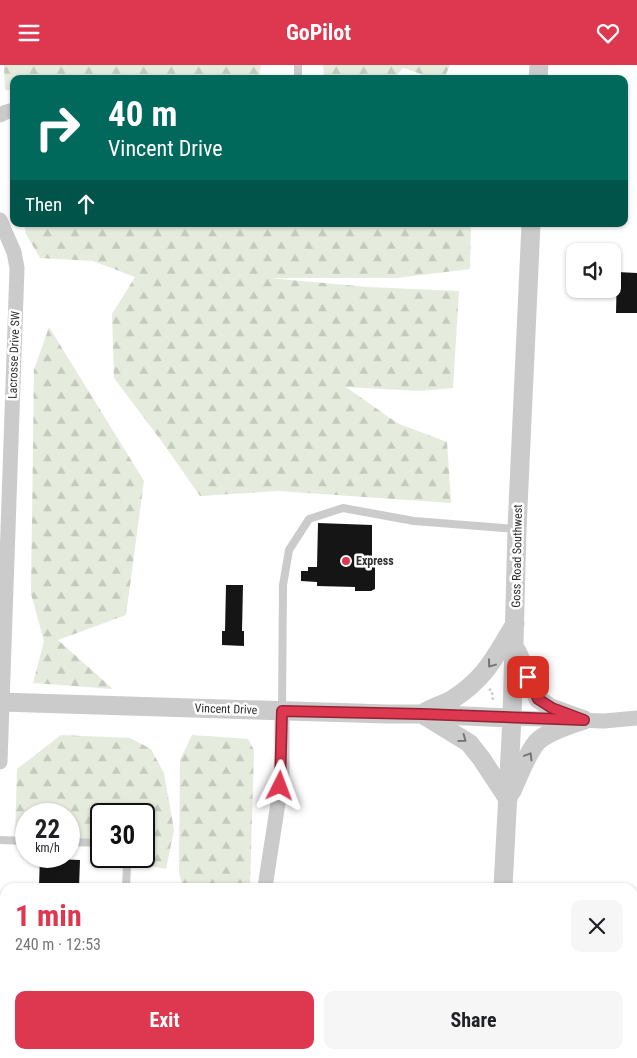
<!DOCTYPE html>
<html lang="en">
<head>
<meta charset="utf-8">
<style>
	:root { --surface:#fff; --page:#f6f6f6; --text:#202124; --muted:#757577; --accent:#dd3850 }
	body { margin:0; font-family:"Roboto Condensed",sans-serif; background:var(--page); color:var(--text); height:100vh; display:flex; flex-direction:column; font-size:19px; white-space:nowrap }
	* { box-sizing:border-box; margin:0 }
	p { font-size:16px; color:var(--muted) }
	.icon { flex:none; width:28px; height:28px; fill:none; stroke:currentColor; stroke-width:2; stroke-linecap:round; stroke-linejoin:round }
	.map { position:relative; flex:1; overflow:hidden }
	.details { position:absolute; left:0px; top:818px; width:638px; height:176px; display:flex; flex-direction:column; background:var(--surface); border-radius:15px 15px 0 0; box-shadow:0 1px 4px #0004 }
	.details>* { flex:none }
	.hud { position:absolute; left:10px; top:10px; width:618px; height:152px; border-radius:10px; box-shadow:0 1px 4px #0004; background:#00695c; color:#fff; overflow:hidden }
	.controls { position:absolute; left:566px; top:178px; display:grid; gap:10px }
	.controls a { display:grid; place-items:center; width:55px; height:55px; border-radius:10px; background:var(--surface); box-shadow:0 1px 4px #0004; font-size:25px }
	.speed { position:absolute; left:15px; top:738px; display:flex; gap:10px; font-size:25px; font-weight:700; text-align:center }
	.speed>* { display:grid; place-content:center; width:65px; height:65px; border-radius:50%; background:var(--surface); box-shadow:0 1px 4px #0004; line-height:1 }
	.speed small { font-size:12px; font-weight:400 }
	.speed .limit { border:2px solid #111; border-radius:8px; background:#fff; color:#111 }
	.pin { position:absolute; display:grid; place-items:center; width:42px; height:42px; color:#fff; margin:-21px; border-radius:10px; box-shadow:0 2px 8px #0006 }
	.me { position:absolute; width:55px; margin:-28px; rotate:3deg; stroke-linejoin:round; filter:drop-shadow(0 0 4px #0008) }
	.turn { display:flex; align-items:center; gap:18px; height:105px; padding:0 15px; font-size:22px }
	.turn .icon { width:65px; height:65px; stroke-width:2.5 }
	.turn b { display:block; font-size:35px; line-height:42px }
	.then { display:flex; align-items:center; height:48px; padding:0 15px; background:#0003; gap:10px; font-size:19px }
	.round { display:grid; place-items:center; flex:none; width:52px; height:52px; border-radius:10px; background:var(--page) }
	.overview { display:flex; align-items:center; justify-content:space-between; height:85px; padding:0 15px }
	h1 { font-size:30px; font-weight:700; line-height:38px; color:var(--accent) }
	.action { display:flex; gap:10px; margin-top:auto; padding:10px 15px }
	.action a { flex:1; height:58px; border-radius:10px; background:var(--accent); color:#fff; font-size:20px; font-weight:700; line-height:58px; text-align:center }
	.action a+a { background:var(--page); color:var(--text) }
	header { display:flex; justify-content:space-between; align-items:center; height:65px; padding:0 15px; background:var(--accent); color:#fff; font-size:22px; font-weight:700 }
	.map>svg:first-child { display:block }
	.forest { fill:url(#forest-firs) }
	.building { fill:#151515 }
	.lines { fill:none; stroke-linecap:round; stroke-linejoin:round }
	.path { stroke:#cbcbcb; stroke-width:2.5; stroke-dasharray:2.5 2.5; stroke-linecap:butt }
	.service { stroke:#cbcbcb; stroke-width:8 }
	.minor { stroke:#cbcbcb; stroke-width:15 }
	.tertiary { stroke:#cbcbcb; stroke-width:19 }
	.oneway { stroke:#757575 }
	.route-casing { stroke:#902434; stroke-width:12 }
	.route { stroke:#dd3850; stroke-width:9 }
	.poi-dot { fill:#dd3850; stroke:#fff; stroke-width:2 }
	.labels { text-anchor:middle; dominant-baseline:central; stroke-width:5; stroke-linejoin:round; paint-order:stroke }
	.street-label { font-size:12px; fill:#2e2e2e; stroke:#fff }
	.poi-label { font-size:12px; font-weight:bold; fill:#2e2e2e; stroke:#fff; text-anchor:start }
</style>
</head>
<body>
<header><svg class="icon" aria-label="menu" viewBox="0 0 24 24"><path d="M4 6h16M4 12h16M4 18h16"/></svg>GoPilot<svg class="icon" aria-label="heart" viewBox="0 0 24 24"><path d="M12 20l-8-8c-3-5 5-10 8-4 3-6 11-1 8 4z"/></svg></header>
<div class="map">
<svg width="637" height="993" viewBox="0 0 637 993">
	<defs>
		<pattern id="forest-firs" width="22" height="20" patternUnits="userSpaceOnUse" patternTransform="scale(1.25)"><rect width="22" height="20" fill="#e5ebdd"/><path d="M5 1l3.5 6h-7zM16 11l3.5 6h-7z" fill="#c5cabe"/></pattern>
	</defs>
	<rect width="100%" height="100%" fill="#fff"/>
	<!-- forest -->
	<g class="forest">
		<path d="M4 0H261L259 14H14V25H5Z"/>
		<path d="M323 0H450L444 14H436L403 3 393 14H324Z"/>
		<path d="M24 159H471L470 204 397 213H269L368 222 459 226 453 323 419 326 346 322 397 358 447 377 451 438 278 426 200 431 160 374 114 313 112 249 135 212 93 196 40 193 26 169Z"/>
		<path d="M49 262 144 416 126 550 58 575 113 624 33 618 44 576 31 529 34 305Z"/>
		<path d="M61 670 130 673 151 684 164 708 174 765 166 804 135 798 130 791H144V749H101V775L69 774V749H26V773H15L17 704Z"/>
		<path d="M192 670 248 674 254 685 250 822H183L179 808 180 695Z"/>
	</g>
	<!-- building -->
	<g class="building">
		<path d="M617 207 637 208V248H616Z"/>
		<path d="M318 458 372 460V491H375V524L371 526H355V522L317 521V517L301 516V506H308V502H317Z"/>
		<path d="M226 520H243L242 566H244V581L222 580V566H225Z"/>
		<path d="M40 791H54V794L80 795 79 822 39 821Z"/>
	</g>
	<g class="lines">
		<!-- path -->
		<path class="path" d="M489 624 492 626 493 637"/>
		<!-- service -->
		<g class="service">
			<path d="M298 14V0"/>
			<path d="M282 646 283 520 289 485 309 454 343 443 414 456 517 464"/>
			<path d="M0 775 26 776"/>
			<path d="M69 777 101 778"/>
			<path d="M125 791 127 800 126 822"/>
			<path d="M0 888H5"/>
			<path d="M377 993 378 989"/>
		</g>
		<!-- minor -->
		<g class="minor">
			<path d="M0 50 6 47 14 45"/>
			<path d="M0 155 14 187 17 203 0 697"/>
			<path d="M512 653 604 656 637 653"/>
			<path d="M265 822 282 712V646"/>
			<path d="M261 993V989"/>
		</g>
		<!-- tertiary -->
		<g class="tertiary">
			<path d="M538 14 539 0"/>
			<path d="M517 586 538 634 551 643 584 655"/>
			<path d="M0 637 387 649H421L512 653"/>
			<path d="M425 647C434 642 444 639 453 634 487 612 495 591 515 559"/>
			<path d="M425 651 469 678 481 693 508 734"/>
			<path d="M512 726C518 713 527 688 537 677 548 666 570 660 584 655"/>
			<path d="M503 822 512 653 517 464 531 159"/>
			<path d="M492 993 493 989"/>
		</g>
	</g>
	<!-- one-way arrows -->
	<defs><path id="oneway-chevron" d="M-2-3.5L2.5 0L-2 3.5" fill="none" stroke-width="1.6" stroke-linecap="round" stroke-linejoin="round" transform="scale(1.25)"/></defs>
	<g class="oneway">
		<use href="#oneway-chevron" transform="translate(491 599) rotate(127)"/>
		<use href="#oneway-chevron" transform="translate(463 674) rotate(36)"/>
		<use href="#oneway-chevron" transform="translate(529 691) rotate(-59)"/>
	</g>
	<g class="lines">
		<defs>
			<path id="route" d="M280 721 282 646 422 649 584 655 552 643 538 634 528 612"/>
		</defs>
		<!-- route casing -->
		<use href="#route" class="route-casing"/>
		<!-- route -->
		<use href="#route" class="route"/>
	</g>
	<!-- markers -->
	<circle class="poi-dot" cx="346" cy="496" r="5"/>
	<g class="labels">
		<!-- street labels -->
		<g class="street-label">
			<text transform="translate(14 290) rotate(-88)">Lacrosse Drive SW</text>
			<text transform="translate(517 491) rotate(-89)">Goss Road Southwest</text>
			<text transform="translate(226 644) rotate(2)">Vincent Drive</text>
		</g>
		<!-- poi labels -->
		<g class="poi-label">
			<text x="356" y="496">Express</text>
		</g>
	</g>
</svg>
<div class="controls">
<a><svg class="icon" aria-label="sound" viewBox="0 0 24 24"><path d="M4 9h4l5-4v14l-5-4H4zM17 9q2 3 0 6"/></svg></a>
</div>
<div class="speed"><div>22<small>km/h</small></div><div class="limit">30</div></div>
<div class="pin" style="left:528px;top:612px;background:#d93025"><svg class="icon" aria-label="arrive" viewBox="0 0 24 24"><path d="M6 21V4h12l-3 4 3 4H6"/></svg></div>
<svg class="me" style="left:280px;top:721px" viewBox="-20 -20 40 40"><path d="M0-17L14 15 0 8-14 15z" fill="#dd3850" stroke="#fff" stroke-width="4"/></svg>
<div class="hud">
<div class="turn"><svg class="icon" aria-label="right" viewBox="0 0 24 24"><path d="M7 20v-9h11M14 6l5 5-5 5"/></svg><div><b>40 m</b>Vincent Drive</div></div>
<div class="then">Then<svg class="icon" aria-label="ahead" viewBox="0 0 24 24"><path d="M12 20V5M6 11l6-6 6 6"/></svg></div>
</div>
<section class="details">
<div class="overview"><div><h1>1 min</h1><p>240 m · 12:53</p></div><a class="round"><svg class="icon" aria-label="close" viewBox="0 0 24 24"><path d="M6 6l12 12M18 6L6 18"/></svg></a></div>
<div class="action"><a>Exit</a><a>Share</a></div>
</section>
</div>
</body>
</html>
